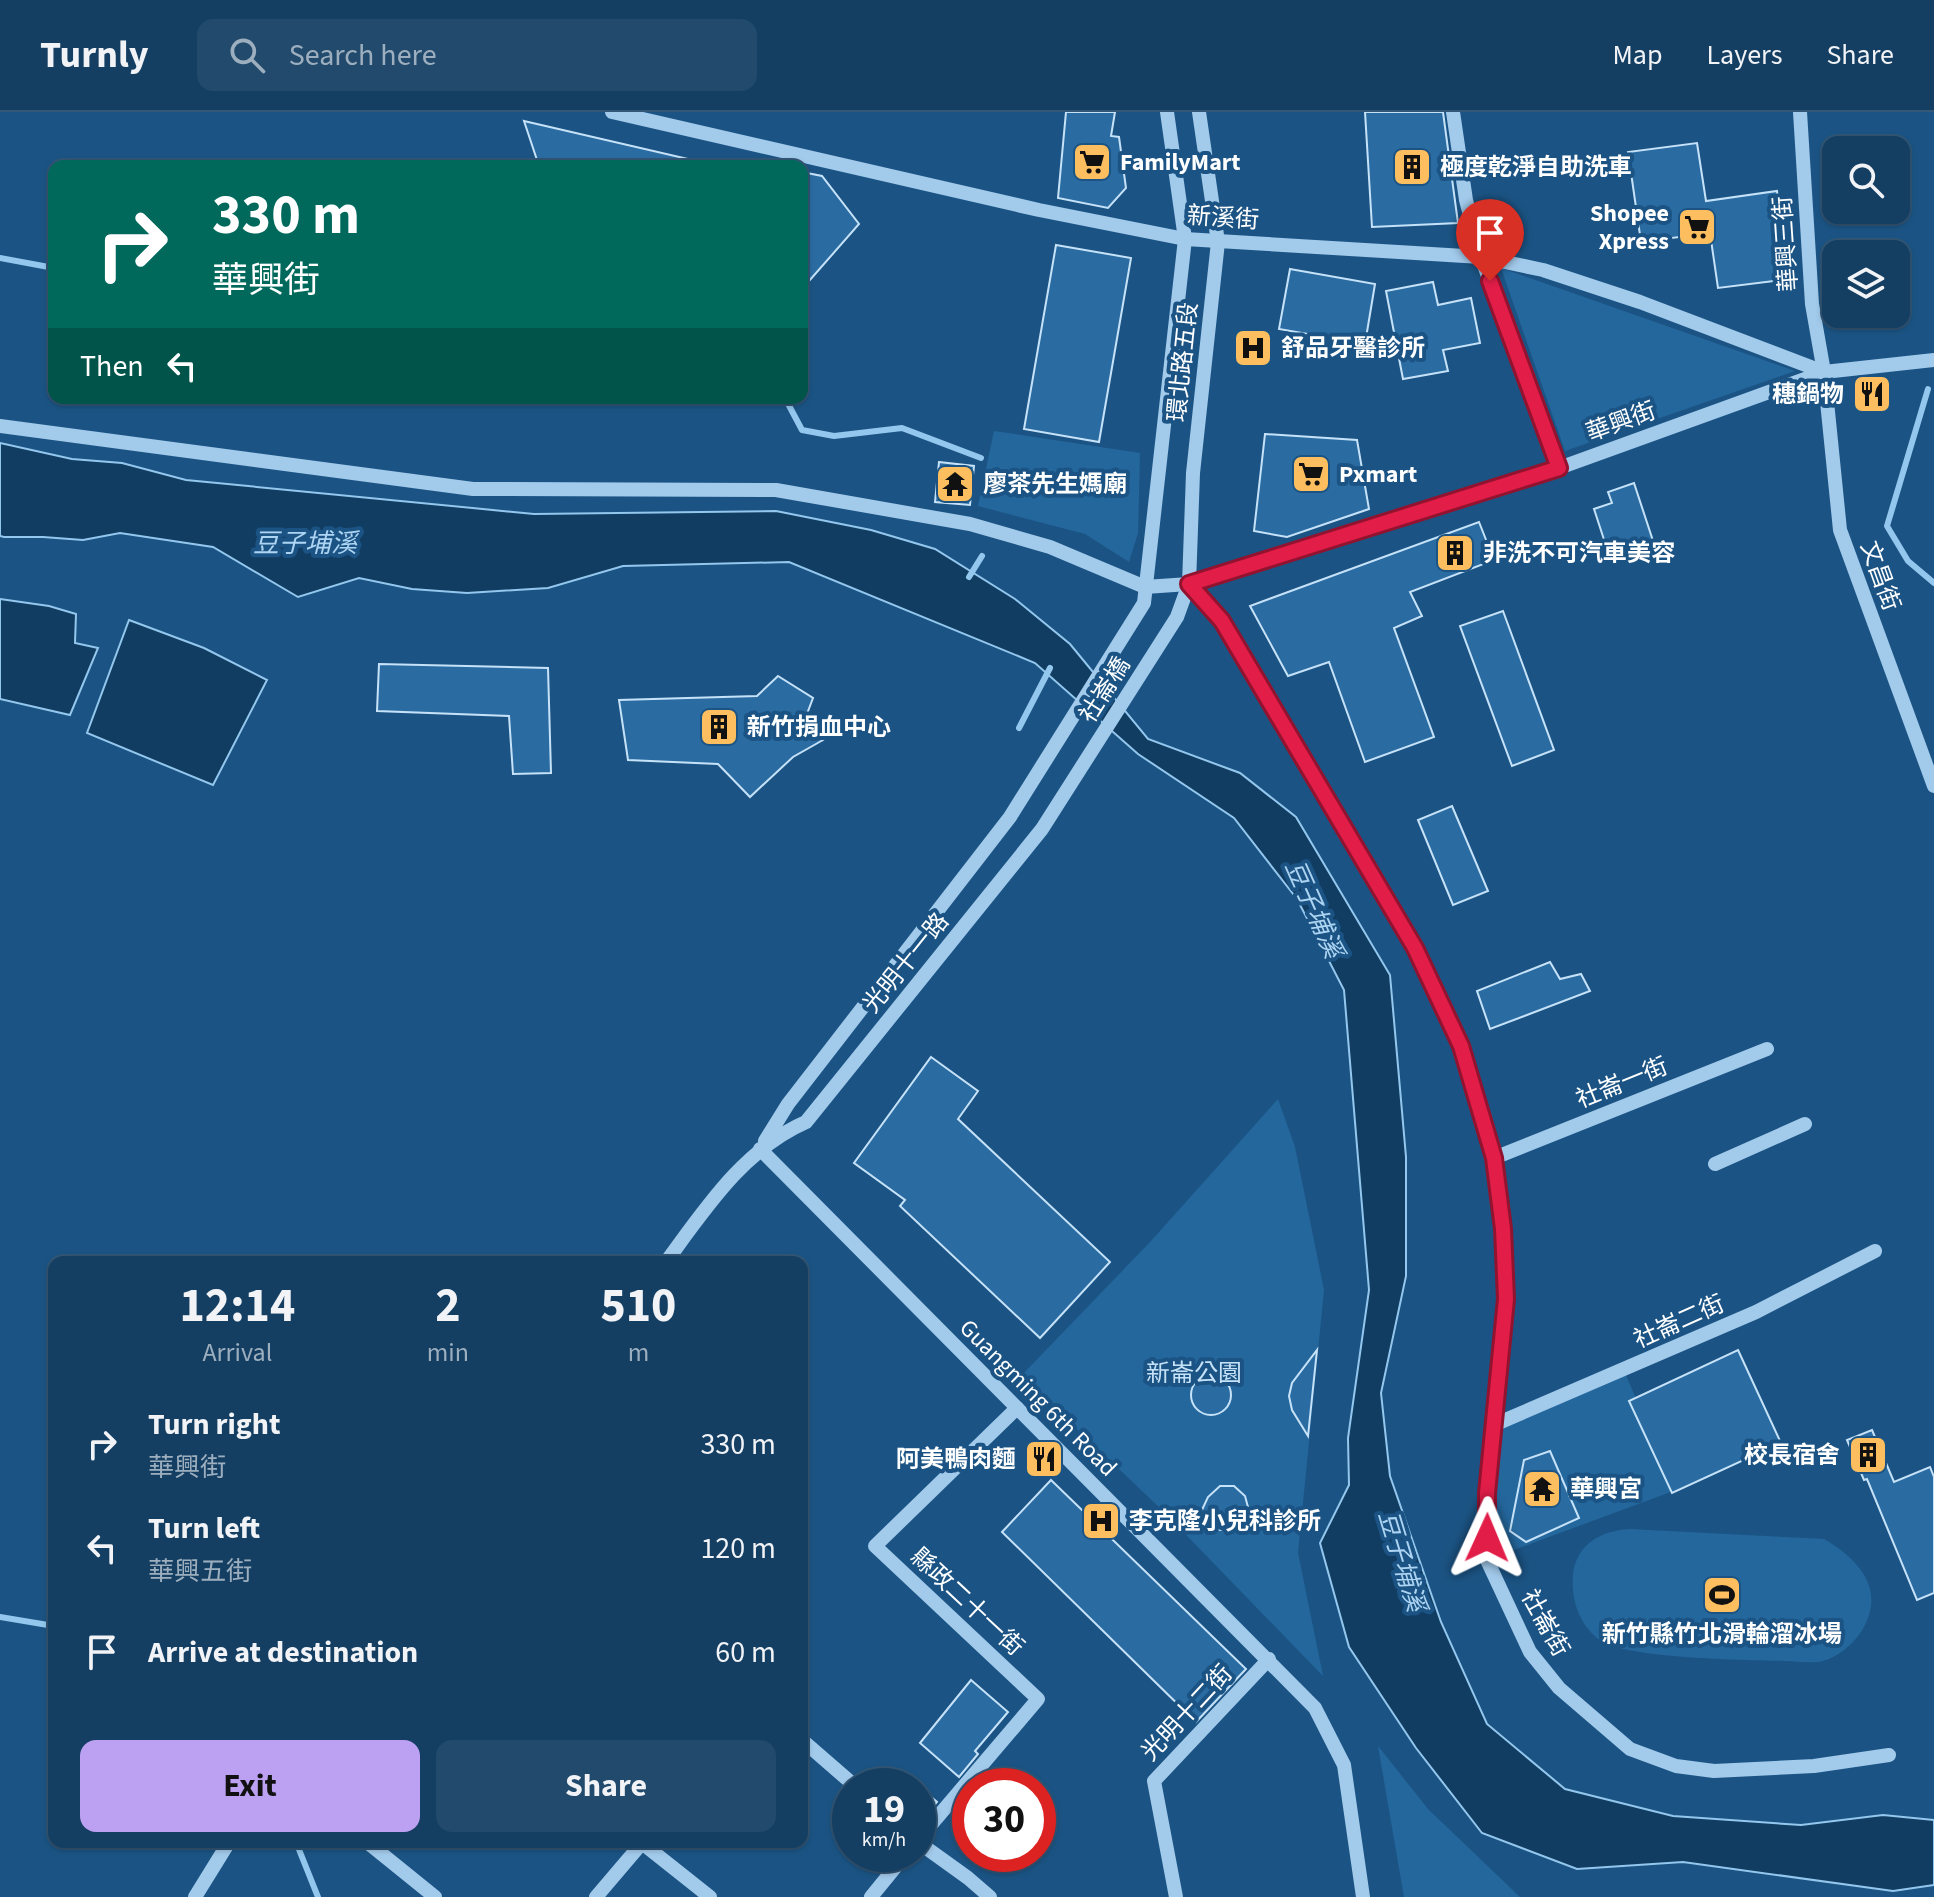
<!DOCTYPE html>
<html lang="en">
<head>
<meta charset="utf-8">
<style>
	:root { --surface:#143f63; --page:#214a6c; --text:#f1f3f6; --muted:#9dafbe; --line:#335878; --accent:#bca0f2 }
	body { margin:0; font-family:"Source Sans 3","Noto Sans TC",sans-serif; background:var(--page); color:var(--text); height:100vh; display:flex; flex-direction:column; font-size:30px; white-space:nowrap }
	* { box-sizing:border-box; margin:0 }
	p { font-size:26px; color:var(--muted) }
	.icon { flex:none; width:44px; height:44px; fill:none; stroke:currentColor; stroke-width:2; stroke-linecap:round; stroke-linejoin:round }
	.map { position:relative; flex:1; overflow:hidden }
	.drawer { position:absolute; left:48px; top:1144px; width:760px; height:592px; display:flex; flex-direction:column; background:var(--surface); border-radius:16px; box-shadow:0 2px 6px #0004,0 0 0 2px var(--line) }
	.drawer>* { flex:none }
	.top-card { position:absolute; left:48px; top:48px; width:760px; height:244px; border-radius:16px; box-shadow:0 2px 6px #0004,0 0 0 2px var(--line); background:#00695c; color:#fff; overflow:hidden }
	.controls { position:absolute; left:1822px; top:24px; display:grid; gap:16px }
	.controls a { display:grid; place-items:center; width:88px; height:88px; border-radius:16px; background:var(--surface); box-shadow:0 2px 6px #0004,0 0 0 2px var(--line); font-size:40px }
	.speed { position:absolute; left:832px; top:1656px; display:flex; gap:16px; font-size:40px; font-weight:700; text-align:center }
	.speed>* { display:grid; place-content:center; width:104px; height:104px; border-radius:50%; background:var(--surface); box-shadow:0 2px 6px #0004,0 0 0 2px var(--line); line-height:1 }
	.speed small { font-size:20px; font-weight:400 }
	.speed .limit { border:12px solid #d22; background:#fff; color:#111 }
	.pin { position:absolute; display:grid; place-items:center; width:68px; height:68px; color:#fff; margin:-82px -34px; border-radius:50% 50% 50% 0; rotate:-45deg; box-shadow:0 0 8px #0007 }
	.pin .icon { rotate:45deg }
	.me { position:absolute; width:88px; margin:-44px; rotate:1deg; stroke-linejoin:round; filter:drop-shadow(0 0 6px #0008) }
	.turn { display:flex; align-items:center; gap:28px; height:168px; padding:0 32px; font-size:36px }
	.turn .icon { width:104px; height:104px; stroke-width:2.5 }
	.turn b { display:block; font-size:56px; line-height:68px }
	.then { display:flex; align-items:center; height:76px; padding:0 32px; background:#0003; gap:16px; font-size:30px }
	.eta { display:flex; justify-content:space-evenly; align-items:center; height:136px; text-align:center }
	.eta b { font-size:48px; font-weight:700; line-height:56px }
	.button { display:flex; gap:16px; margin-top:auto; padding:16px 32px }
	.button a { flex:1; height:92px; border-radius:16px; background:var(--accent); color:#111; font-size:32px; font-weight:700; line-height:92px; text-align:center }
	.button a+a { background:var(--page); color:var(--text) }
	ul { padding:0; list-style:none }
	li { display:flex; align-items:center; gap:24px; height:104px; padding:0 32px }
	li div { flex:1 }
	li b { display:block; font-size:30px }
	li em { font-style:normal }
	header { display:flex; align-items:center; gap:48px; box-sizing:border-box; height:112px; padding:0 40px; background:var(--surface); border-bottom:2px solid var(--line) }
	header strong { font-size:38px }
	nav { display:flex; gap:44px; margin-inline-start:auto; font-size:28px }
	.search { width:560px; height:72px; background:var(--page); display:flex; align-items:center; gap:20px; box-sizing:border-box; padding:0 28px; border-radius:16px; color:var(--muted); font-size:30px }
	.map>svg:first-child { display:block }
	.green { fill:#24679d }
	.water { fill:#123d62; stroke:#94c7ed; stroke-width:2 }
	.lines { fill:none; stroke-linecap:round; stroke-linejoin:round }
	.stream { stroke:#94c7ed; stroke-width:6 }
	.building { fill:#2a6ca2; stroke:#c6e2f8; stroke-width:2 }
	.minor { stroke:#a2caeb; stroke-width:14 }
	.route-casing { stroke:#92132f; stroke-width:20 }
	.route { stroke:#e11d48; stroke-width:14 }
	.labels { text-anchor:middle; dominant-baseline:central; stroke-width:8; stroke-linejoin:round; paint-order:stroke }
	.poi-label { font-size:24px; font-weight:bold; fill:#fff; stroke:#1b5484; text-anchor:start }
	.street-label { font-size:24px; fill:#fff; stroke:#1b5484 }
	.park-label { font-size:24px; fill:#c6e2f8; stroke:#1b5484 }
	.water-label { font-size:26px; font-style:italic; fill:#add4f2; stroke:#1b5484 }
</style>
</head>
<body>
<header>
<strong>Turnly</strong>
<div class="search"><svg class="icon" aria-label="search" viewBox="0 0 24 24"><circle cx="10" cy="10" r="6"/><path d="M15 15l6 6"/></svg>Search here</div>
<nav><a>Map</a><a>Layers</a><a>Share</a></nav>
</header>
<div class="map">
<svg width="1934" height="1785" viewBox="0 0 1934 1785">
	<rect width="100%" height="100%" fill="#1b5484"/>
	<!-- green -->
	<g class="green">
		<path d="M1501 156 1795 259 1565 339Z"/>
		<path d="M994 319 1140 341 1138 421 1129 450 1085 422 978 394Z"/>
		<path d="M1278 987 1295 1035 1324 1178 1298 1441 1323 1564 1161 1397 1021 1264 1151 1129Z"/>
		<path d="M1624 1259 1676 1378 1487 1448 1496 1312Z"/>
		<path d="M1629 1417 1824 1427C1860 1448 1887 1479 1861 1520 1853 1532 1837 1546 1822 1549 1812 1552 1797 1549 1786 1549 1750 1548 1622 1547 1598 1527 1578 1510 1571 1487 1573 1462 1577 1431 1602 1419 1629 1417Z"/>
		<path d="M1378 1634 1428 1697 1520 1785H1404Z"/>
	</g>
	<!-- water -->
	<g class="water">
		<path d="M0 331 72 347 122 351 186 368 534 402 776 399 871 418 935 437 1015 487 1070 532 1148 627 1240 661 1296 705 1390 863 1406 1045V1164L1381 1281 1390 1364 1441 1510 1487 1612 1565 1677 1673 1704 1801 1713 1883 1703 1934 1708V1773L1893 1779 1683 1750 1577 1757 1482 1721 1416 1636 1349 1535 1320 1431 1349 1373 1348 1326 1369 1178 1344 878 1297 787 1234 706 1138 642 1035 551 789 450 623 454 548 476 467 481 412 477 359 466 298 485 213 435 120 421 83 428 43 425H4L0 424Z"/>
		<path d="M0 487 49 494 76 502 75 531 98 536 70 603 0 587Z"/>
		<path d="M129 508 204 536 267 568 213 673 87 621Z"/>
	</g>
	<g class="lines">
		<!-- stream -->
		<g class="stream">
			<path d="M0 146 54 156"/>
			<path d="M1928 277 1887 414 1908 449 1934 471"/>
			<path d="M785 286 802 318 834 324 902 316 981 346"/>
			<path d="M969 465 982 444"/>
			<path d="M1019 616 1050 556"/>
			<path d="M0 1505 54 1514"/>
			<path d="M296 1730 318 1785"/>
		</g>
	</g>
	<!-- building -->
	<g class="building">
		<path d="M1066 0H1115L1111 24 1119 25 1126 76 1108 96 1058 86Z"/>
		<path d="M1365 0H1443L1458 111 1372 115Z"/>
		<path d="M524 9 688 47 687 54H539Z"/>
		<path d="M1697 31 1706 89 1777 79 1789 167 1718 176 1710 121 1641 130 1628 40Z"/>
		<path d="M802 60 822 64 859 112 802 177Z"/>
		<path d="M1056 133 1131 146 1099 330 1024 317Z"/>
		<path d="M1290 157 1375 172 1365 232 1279 217Z"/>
		<path d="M1433 170 1438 193 1471 186 1480 231 1443 238 1448 259 1403 267 1386 179Z"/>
		<path d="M1265 322 1357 328 1369 397 1287 425 1254 419Z"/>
		<path d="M939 350 974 354 970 393 935 390Z"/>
		<path d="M1634 371 1658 444 1632 452 1628 440 1610 446 1594 397 1612 391 1608 380Z"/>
		<path d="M1479 410 1494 448 1410 480 1422 504 1394 516 1434 625 1365 650 1329 550 1288 564 1250 494Z"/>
		<path d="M1503 499 1554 638 1512 654 1460 514Z"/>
		<path d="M379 552 548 556 551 661 513 662 509 604 377 599Z"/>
		<path d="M778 564 813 586 807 602 823 628 793 645 750 685 718 652 628 648 619 588 757 584Z"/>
		<path d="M1452 694 1488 779 1453 793 1418 708Z"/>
		<path d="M1550 850 1560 867 1581 862 1590 879 1490 917 1477 879Z"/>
		<path d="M931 945 978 979 958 1007 1110 1150 1040 1226 900 1094 905 1088 854 1051Z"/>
		<path d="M1317 1238 1308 1324 1292 1298 1289 1284 1292 1271Z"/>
		<path d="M1738 1238 1781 1331 1672 1381 1629 1289Z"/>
		<circle cx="1211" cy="1283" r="20"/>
		<path d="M1872 1318 1894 1370 1930 1355 1934 1365V1481L1917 1488 1867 1367 1864 1368 1847 1328Z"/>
		<path d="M1550 1339 1579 1406 1526 1430 1510 1419 1524 1348Z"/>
		<path d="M1051 1368 1246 1557 1196 1610 1002 1420Z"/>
		<path d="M1220 1374H1234L1245 1384 1248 1395 1233 1415 1220 1418 1208 1413 1201 1400 1208 1385Z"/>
		<path d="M971 1568 1008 1600 975 1639 978 1642 959 1665 920 1631Z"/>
		<path d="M918 1674 937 1690 918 1713Z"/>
	</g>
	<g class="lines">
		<!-- minor -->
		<g class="minor">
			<path d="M612 0 1039 98 1185 127 1481 145 1543 158 1640 190 1824 260"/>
			<path d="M1453 0 1466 88 1481 145 1559 356"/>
			<path d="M1800 0 1812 192 1824 260 1840 418 1934 674"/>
			<path d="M0 314 473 377 776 378 970 412 1050 435 1145 475 1189 472 1559 356 1824 260 1934 248"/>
			<path d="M1189 472 1222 509 1415 836 1461 934 1494 1046 1503 1117 1506 1187 1487 1381V1448L1530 1540 1559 1576 1630 1637 1676 1654 1714 1659 1814 1654 1889 1643"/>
			<path d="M765 1029 788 992 1010 705 1144 491 1185 127 1167 0"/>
			<path d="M760 1037 1315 1596 1344 1653 1363 1785"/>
			<path d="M1494 1046 1767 937"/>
			<path d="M1715 1052 1805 1012"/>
			<path d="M666 1150C705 1097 744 1037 806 1010L1042 717 1177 505 1189 472 1193 361 1218 130 1199 0"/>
			<path d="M1496 1312 1756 1200 1875 1139"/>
			<path d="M802 1628 855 1674"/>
			<path d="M918 1728 1038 1587 875 1434 1017 1296"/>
			<path d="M367 1730 435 1785"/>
			<path d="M918 1730 968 1766 990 1785"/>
			<path d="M195 1785 229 1730"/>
			<path d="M596 1785 642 1731 710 1785"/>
			<path d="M871 1785 906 1742"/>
			<path d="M1176 1785 1154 1669 1269 1547"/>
		</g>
	</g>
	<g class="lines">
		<defs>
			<path id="route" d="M1487 1426V1381L1506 1187 1503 1117 1494 1046 1461 934 1415 836 1222 509 1189 472 1559 356 1490 169"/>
		</defs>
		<!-- route casing -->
		<use href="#route" class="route-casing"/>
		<!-- route -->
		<use href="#route" class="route"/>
	</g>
	<!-- icons -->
	<defs>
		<symbol id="supermarket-square" viewBox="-11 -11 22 22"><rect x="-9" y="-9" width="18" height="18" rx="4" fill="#fcbe5e" stroke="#1b5484"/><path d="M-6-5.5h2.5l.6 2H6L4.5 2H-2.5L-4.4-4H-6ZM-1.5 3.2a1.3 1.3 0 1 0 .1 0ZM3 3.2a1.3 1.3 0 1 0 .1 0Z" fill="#111"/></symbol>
		<symbol id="building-square" viewBox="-11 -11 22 22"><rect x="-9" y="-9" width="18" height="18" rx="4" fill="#fcbe5e" stroke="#1b5484"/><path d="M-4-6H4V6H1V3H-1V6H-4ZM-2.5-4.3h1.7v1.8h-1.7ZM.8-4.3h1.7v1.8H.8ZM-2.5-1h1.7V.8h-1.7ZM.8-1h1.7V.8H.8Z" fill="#111"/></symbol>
		<symbol id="hospital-square" viewBox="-11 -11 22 22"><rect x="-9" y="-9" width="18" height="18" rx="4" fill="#fcbe5e" stroke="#1b5484"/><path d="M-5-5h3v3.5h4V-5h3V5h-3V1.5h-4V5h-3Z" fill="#111"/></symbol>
		<symbol id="restaurant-square" viewBox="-11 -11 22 22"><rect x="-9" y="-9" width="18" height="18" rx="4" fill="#fcbe5e" stroke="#1b5484"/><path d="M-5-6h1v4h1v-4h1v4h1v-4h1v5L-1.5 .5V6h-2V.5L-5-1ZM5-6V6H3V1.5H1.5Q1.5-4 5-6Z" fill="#111"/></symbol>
		<symbol id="temple-square" viewBox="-11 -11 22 22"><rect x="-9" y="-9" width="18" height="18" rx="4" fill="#fcbe5e" stroke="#1b5484"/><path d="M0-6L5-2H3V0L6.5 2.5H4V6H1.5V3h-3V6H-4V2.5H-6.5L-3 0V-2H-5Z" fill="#111"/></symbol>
		<symbol id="stadium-square" viewBox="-11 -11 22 22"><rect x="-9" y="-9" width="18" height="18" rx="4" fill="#fcbe5e" stroke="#1b5484"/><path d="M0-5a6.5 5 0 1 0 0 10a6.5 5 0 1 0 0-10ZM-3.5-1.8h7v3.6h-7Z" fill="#111"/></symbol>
	</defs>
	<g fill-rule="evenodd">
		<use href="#supermarket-square" x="1070" y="28" width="44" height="44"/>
		<use href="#building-square" x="1390" y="33" width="44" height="44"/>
		<use href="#supermarket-square" x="1675" y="93" width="44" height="44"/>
		<use href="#hospital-square" x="1231" y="214" width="44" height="44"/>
		<use href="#restaurant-square" x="1850" y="260" width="44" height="44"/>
		<use href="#supermarket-square" x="1289" y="340" width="44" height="44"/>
		<use href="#temple-square" x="933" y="350" width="44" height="44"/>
		<use href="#building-square" x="1433" y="419" width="44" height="44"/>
		<use href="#building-square" x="697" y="593" width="44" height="44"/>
		<use href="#building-square" x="1846" y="1321" width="44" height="44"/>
		<use href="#restaurant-square" x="1022" y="1325" width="44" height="44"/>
		<use href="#temple-square" x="1520" y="1355" width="44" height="44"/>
		<use href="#hospital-square" x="1079" y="1387" width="44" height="44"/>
		<use href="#stadium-square" x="1700" y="1461" width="44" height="44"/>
	</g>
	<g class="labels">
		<!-- poi labels -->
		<g class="poi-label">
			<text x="1120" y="50">FamilyMart</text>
			<text x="1440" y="55">極度乾淨自助洗車</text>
			<text x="1669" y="101" text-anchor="end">Shopee<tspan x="1669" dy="28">Xpress</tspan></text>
			<text x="1281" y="236">舒品牙醫診所</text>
			<text x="1844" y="282" text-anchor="end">穗鍋物</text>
			<text x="1339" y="362">Pxmart</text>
			<text x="983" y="372">廖茶先生媽廟</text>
			<text x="1483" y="441">非洗不可汽車美容</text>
			<text x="747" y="615">新竹捐血中心</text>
			<text x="1840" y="1343" text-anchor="end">校長宿舍</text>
			<text x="1016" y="1347" text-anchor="end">阿美鴨肉麵</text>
			<text x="1570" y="1377">華興宮</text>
			<text x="1129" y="1409">李克隆小兒科診所</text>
			<text x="1722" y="1522" text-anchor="middle">新竹縣竹北滑輪溜冰場</text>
		</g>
		<!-- street labels -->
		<g class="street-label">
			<text transform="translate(1223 106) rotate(4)">新溪街</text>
			<text transform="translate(1786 132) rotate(-94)">華興三街</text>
			<text transform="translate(1183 250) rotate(-84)">環北路五段</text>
			<text transform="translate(1621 310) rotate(-20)">華興街</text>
			<text transform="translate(1880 464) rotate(70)">文昌街</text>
			<text transform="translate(1105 578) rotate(-58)">社崙橋</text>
			<text transform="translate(906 851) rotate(-51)">光明十一路</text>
			<text transform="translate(1622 971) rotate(-22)">社崙一街</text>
			<text transform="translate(1679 1210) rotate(-24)">社崙二街</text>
			<text transform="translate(1038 1286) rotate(45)">Guangming 6th Road</text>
			<text transform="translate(967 1490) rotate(43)">縣政二十一街</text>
			<text transform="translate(1545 1511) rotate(61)">社崙街</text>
			<text transform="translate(1187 1601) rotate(-47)">光明十二街</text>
		</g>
		<!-- park labels -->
		<g class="park-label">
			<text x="1194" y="1261">新崙公園</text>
		</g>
		<!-- water labels -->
		<g class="water-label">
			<text x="305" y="431">豆子埔溪</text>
			<text transform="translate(1314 797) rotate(66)">豆子埔溪</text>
			<text transform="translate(1402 1449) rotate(73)">豆子埔溪</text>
		</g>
	</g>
</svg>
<div class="controls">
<a><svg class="icon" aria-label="search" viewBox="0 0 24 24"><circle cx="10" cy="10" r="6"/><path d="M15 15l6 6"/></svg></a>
<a><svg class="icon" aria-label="layers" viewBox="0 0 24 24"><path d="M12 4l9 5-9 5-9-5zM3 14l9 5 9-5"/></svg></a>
</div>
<div class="speed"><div>19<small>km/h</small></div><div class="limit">30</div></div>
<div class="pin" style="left:1490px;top:169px;background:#d93025"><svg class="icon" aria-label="arrive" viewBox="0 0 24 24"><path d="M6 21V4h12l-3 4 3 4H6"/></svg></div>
<svg class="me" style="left:1487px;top:1426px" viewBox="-20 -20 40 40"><path d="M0-17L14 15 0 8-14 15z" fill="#e11d48" stroke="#fff" stroke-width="4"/></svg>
<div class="top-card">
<div class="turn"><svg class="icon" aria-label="right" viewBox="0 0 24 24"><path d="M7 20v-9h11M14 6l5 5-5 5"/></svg><div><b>330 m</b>華興街</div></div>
<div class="then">Then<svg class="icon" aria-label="left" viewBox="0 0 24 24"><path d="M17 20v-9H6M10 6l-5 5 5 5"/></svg></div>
</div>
<section class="drawer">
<div class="eta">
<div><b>12:14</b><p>Arrival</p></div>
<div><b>2</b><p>min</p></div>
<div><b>510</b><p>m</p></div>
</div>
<ul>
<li><svg class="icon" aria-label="right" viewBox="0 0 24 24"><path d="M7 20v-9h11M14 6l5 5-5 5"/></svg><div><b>Turn right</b><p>華興街</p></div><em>330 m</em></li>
<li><svg class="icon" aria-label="left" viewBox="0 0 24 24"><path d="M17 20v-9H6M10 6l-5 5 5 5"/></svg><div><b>Turn left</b><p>華興五街</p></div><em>120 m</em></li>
<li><svg class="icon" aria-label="arrive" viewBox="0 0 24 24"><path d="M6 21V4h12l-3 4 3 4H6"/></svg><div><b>Arrive at destination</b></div><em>60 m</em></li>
</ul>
<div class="button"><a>Exit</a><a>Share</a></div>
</section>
</div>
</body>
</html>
